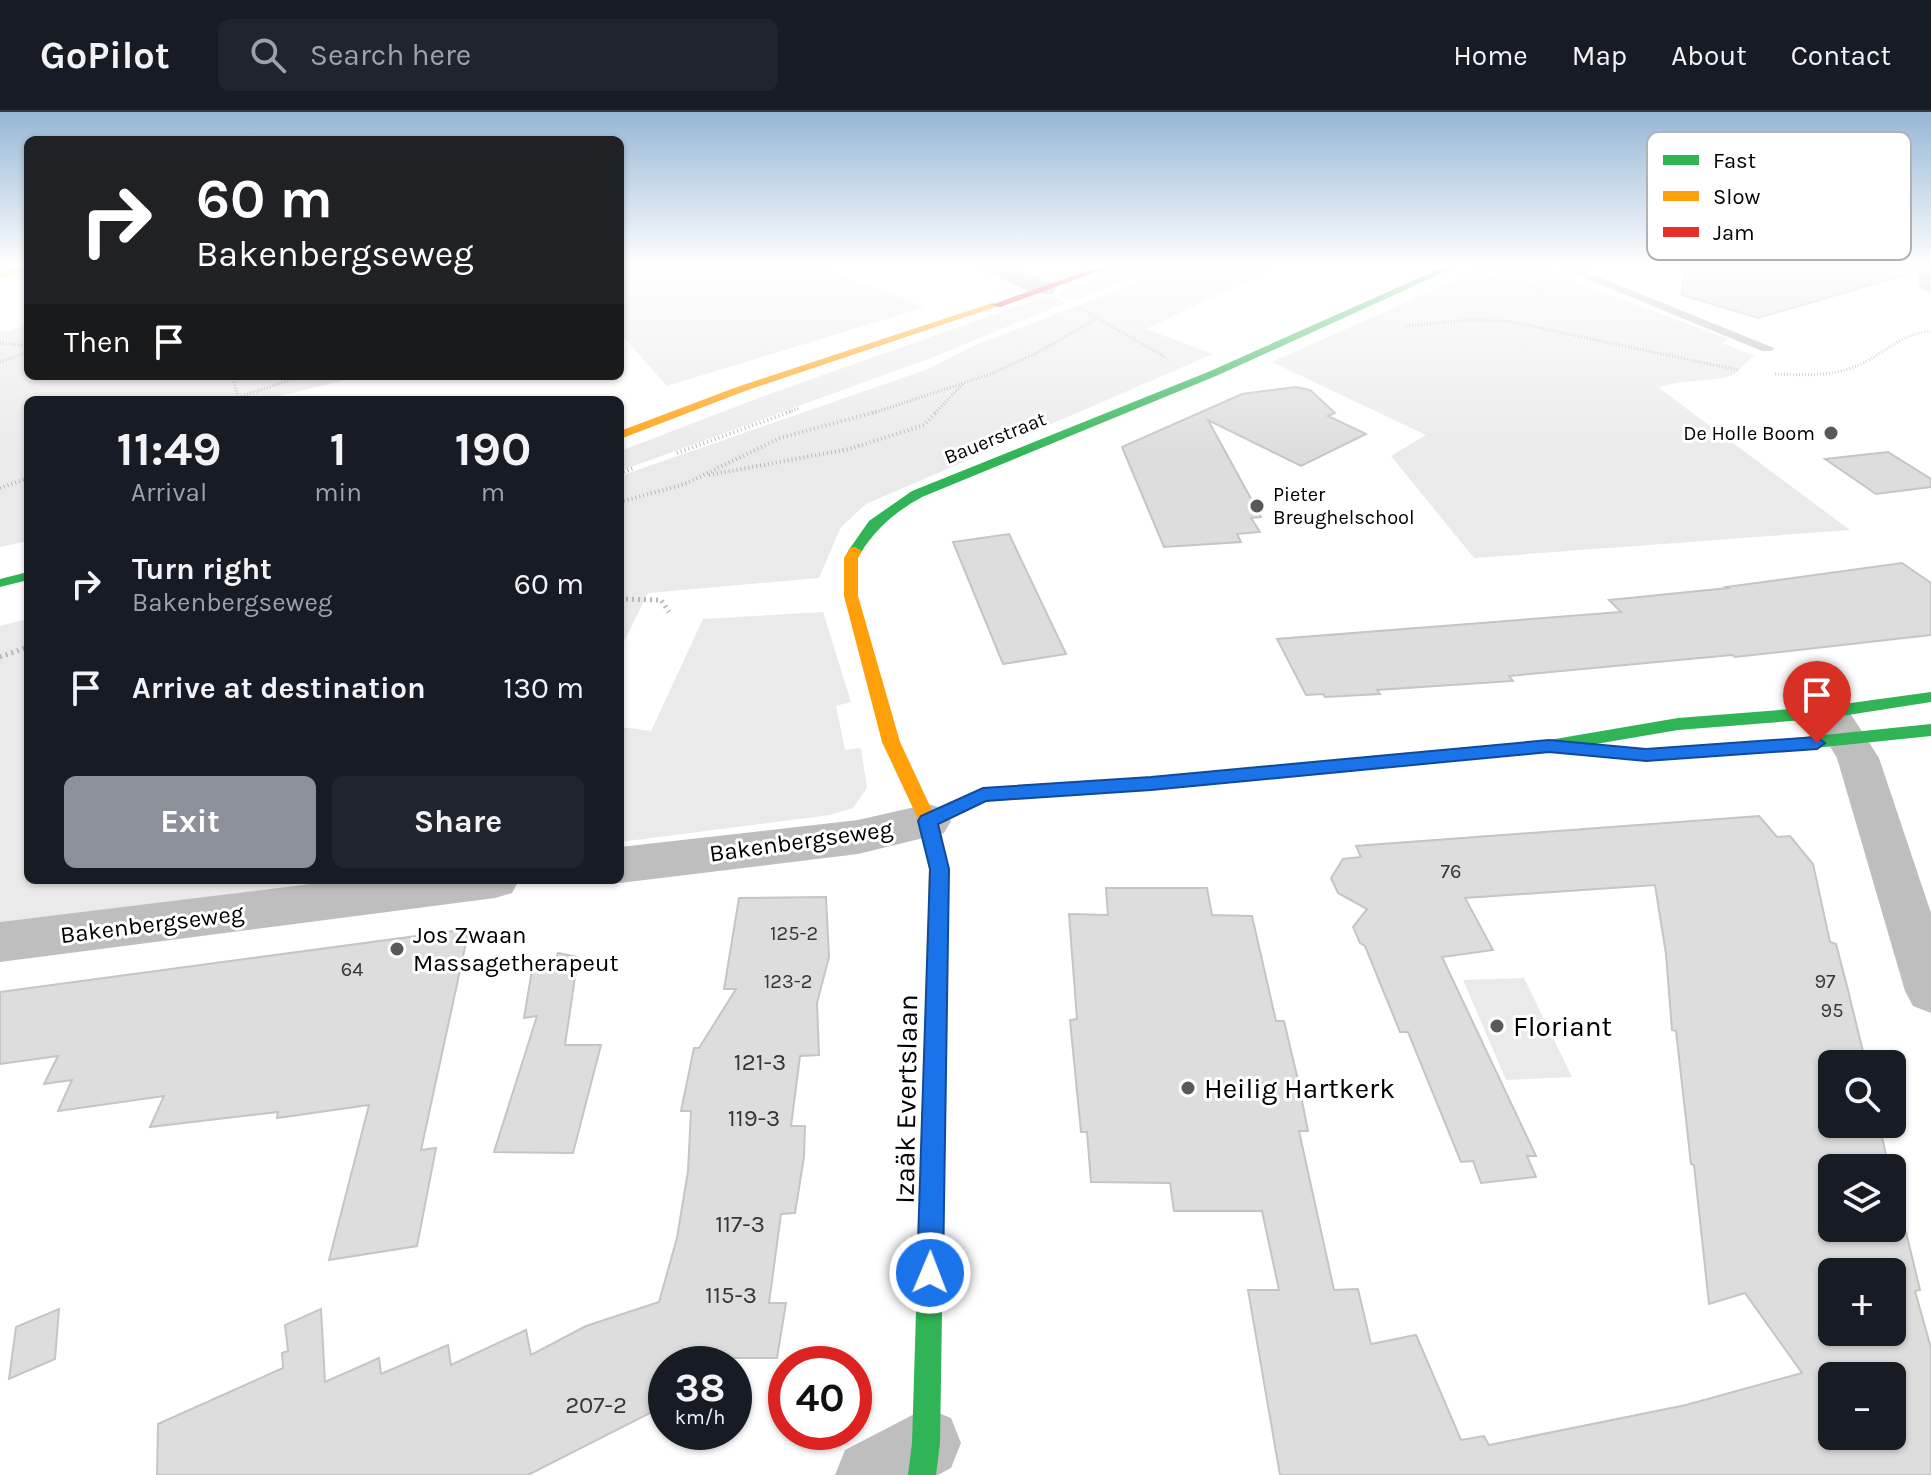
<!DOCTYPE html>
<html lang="en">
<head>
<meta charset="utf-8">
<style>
	:root { --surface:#171b24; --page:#20242c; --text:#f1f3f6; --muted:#9ea1a6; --line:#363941; --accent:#8c9099 }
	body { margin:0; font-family:Karla,sans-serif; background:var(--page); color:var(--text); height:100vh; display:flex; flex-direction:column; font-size:30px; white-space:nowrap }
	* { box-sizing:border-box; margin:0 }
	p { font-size:26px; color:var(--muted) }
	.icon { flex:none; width:44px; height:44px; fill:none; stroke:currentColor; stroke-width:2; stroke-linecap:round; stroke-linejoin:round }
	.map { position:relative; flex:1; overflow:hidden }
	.panel { position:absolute; left:24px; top:284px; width:600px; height:488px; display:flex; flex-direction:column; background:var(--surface); border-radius:12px; box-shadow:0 2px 6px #0004 }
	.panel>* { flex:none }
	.hud { position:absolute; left:24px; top:24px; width:600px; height:244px; border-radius:12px; box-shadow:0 2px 6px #0004; background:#202124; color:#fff; overflow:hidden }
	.fabs { position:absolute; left:1818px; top:938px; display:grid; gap:16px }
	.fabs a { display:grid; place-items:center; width:88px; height:88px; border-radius:12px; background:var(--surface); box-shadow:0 2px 6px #0004; font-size:40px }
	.speed { position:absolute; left:648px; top:1234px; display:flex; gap:16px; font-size:40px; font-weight:700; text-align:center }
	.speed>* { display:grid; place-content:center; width:104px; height:104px; border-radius:50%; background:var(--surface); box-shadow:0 2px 6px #0004; line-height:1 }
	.speed small { font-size:20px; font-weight:400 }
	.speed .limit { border:12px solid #d22; background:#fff; color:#111 }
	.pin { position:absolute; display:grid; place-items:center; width:68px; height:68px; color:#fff; margin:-82px -34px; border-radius:50% 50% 50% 0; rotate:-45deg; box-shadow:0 0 8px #0007 }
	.pin .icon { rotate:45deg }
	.me { position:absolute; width:88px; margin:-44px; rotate:1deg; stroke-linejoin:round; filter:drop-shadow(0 0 6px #0008) }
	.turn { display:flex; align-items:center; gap:28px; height:168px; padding:0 40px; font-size:36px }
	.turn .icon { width:104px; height:104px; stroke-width:2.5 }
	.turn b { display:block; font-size:56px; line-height:68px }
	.then { display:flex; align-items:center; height:76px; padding:0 40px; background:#0003; gap:16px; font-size:30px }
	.eta { display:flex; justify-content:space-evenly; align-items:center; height:136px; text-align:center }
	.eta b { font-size:48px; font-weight:700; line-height:56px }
	.primary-button { display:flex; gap:16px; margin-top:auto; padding:16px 40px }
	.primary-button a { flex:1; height:92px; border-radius:12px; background:var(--accent); color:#fff; font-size:32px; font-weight:700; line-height:92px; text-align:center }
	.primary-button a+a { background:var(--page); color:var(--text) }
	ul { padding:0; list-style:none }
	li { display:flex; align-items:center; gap:24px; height:104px; padding:0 40px }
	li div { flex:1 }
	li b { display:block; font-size:30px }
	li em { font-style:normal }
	header { display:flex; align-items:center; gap:48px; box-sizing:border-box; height:112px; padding:0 40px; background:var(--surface); border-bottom:2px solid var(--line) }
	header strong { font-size:38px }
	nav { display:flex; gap:44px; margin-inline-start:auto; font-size:28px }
	.search { width:560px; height:72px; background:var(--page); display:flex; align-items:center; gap:20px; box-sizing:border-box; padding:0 28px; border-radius:12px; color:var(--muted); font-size:30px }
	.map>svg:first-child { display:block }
	.green { fill:#eaeaea }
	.building { fill:#ddd; stroke:#c5c5c5; stroke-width:2; fill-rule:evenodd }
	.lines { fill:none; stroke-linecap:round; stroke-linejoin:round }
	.path-far2 { stroke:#b8b8b8; stroke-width:3; stroke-dasharray:1 2; stroke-linecap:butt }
	.path-far1 { stroke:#b8b8b8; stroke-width:4; stroke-dasharray:1 3; stroke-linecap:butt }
	.path { stroke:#b8b8b8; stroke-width:5; stroke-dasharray:2 4; stroke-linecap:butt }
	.lane { fill:#bebebe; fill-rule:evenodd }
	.street { fill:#bebebe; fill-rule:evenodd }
	.fast { fill:#30b455; fill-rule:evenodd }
	.slow { fill:#ff9f0a; fill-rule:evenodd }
	.jam { fill:#e5322d; fill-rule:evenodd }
	.route { fill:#1a73e8; stroke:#114b97; stroke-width:2 }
	.poi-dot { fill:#595959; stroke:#fff; stroke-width:3 }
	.labels { text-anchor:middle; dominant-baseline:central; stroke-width:6; stroke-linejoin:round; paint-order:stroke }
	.far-poi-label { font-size:20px; fill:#000; stroke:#fff; text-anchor:end }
	.far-street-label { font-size:20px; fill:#000; stroke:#fff }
	.number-label { font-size:20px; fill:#373737 }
	.street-label { font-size:24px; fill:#000; stroke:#fff }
	.poi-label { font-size:24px; fill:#000; stroke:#fff; text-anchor:start }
	.near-number-label { font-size:24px; fill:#373737 }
	.near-poi-label { font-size:28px; fill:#000; stroke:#fff; text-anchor:start }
	.near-street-label { font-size:28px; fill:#000; stroke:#fff }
	.key { fill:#fff; stroke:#b2b2b2; stroke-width:2 }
	.key-label { font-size:22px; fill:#000 }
</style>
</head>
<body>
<header>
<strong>GoPilot</strong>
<div class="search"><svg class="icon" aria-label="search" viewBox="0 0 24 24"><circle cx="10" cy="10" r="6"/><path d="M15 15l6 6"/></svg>Search here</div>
<nav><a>Home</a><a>Map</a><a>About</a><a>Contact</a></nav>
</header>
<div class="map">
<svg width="1931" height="1363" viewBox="0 0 1931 1363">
	<rect width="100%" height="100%" fill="#fff"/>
	<!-- green -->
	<g class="green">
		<path d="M620 153H813L925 195 667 274 620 221Z"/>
		<path d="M1130 153H1169L1071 189 1055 181Z"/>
		<path d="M1281 153 1146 217 1213 242 866 392 841 415 819 466 648 481 620 538V364L928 257 971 235 1179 154Z"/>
		<path d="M1489 153H1530L1728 227 1722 231 1755 244C1745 248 1740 260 1730 264 1707 271 1681 266 1659 276L1850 418 1474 446 1391 344 1426 323 1272 250Z"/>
		<path d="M1049 183 1065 191 928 247 620 359V339L764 284Z"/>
		<path d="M28 213V264H363L263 288H28V429L0 435V218L5 220Z"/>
		<path d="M823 500 851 590 836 594 845 638 861 636 867 676 853 696 830 703 620 730V615L651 619 703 507Z"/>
		<path d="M28 507V768H360L0 810V514Z"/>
		<path d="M1524 866 1572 965 1506 968 1463 868Z"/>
	</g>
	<!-- building -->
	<g class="building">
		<path d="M1685 153H1903L1904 163 1758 206 1682 183Z"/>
		<path d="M1296 275 1310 278 1335 301 1328 304 1366 322 1301 354 1208 308 1261 405 1251 406 1260 420 1237 422 1241 430 1164 435 1122 335 1242 282Z"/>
		<path d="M1888 340 1931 367V375L1876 382 1825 347Z"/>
		<path d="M1009 422 1066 542 1003 552 953 430Z"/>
		<path d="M1902 451 1931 471V523L1735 545 1732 543 1509 564 1513 569 1377 578 1380 582 1325 585 1323 582 1306 583 1277 527 1621 500 1609 488 1728 476 1726 475Z"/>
		<path d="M1759 704 1777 725 1790 724 1813 752 1830 830 1836 832 1847 874 1866 952H1832V1012H1876L1880 1016 1889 1056H1832V1116H1892V1087L1899 1114 1906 1120 1920 1178 1915 1179 1931 1236V1363H1280L1248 1178H1279L1262 1099H1174L1170 1071 1091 1070 1087 1020H1081L1070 908 1077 907 1069 802 1108 803 1106 776H1207L1212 803 1252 804 1276 909H1284L1297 964 1308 1019H1299L1334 1178 1358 1177 1371 1232 1416 1223 1461 1328 1484 1324 1489 1333 1686 1293 1802 1261 1745 1181 1709 1192 1694 1053 1691 1052 1676 919 1672 918 1666 842 1655 773 1465 786 1493 838 1442 845 1536 1044H1527L1536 1065 1481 1071 1473 1049 1461 1050 1408 920H1400L1365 834 1360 831 1353 815 1367 797 1338 781 1331 766 1343 747 1361 745 1356 734ZM1832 1160H1892V1220H1832ZM1832 1264H1892V1324H1832Z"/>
		<path d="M826 785 829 845 817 891 819 943 800 944 791 1014H805L804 1045 795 1101 781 1102 769 1191H786L777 1246H678L677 1252H666V1293L528 1363H157L158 1312 283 1256 282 1241 288 1239 285 1213 321 1197 325 1270 379 1246 381 1262 448 1233 451 1253 526 1218 531 1243 586 1214 659 1190 677 1126 688 1059 691 999H681L694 936H699L736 877H724L739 786Z"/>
		<path d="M469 817 421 1038 436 1036 417 1134 329 1148 369 993 277 1006 278 1000 150 1015 164 984 58 999 72 968 44 972 58 944 0 952V880Z"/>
		<path d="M558 841 578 845 565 933H601L573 1041 494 1040 537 904 524 906 532 858 553 856Z"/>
		<path d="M59 1197 55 1247 9 1267 16 1215Z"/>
	</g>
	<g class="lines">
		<!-- path-far2 -->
		<g class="path-far2">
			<path d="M1145 163 1178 153"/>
			<path d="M1485 165 1542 176"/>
			<path d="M1080 196 1165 245"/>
			<path d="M1406 214 1470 208 1507 209 1738 258"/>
			<path d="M0 231 28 234"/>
			<path d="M0 250 28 240"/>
			<path d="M1775 262C1804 263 1836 265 1863 251 1887 239 1903 221 1931 219"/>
			<path d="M232 264 238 285"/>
			<path d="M230 288 302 264"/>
			<path d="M786 301 800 296"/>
			<path d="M873 301 988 263 1035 242 1096 207"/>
			<path d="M935 301 963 272"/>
		</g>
		<!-- path-far1 -->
		<g class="path-far1">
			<path d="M677 341 792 299"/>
			<path d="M620 361 634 356"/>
			<path d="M709 363 849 337 924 313 937 299"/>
			<path d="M0 376 28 366"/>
			<path d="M620 390 685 372 780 326 879 299"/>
		</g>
		<!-- path -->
		<g class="path">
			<path d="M620 487 661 488 669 500"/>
			<path d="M0 545 28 535"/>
		</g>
		<!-- lane -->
		<path class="lane" d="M1553 153H1569L1774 236 1772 239H1762Z"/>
		<!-- street -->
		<g class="street">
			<path d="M978 153H1009L1053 172 1056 177 1053 182H1035L982 158Z"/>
			<path d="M1917 153H1931V180L1923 178 1919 173Z"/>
			<path d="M1829 586 1843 590 1879 646 1931 801V901L1913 894 1905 879 1837 646 1809 600 1815 590Z"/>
			<path d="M928 692 944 697 951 709 944 721 858 742 620 771 611 768H620V735L858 708Z"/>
			<path d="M344 768H519L512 781 495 786 0 850V810Z"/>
			<path d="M926 1296 951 1306 961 1331 951 1356 938 1363H835L845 1338Z"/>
		</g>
		<!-- fast -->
		<g class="fast">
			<path d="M1448 153H1460L1216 264 922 385C895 400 876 416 860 442L855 443 848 439 869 409 912 379 1208 260Z"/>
			<path d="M28 460V468L0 475V467Z"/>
			<path d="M1931 580V590L1829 606 1678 618 1549 640 1151 678 986 689 928 716 921 714 919 709 921 704 983 677 1151 666 1549 628 1678 606 1829 594Z"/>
			<path d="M1931 612V624L1767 641 1758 635 1767 629Z"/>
			<path d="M938 799 945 801 948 807 940 1331 936 1363H908L912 1331 928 807 931 801Z"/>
		</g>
		<!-- slow -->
		<g class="slow">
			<path d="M28 153V158L0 166V160Z"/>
			<path d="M992 191 1001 193 745 279 620 327V319L737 275Z"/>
			<path d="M855 435 862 439 858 446V484L900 630 937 709 949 757 948 807 945 813 938 815 931 813 928 807 929 757 919 709 882 630 844 484V446L850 436Z"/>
		</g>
		<!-- jam -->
		<path class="jam" d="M1103 153H1116L1000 195 991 193Z"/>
	</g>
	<!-- sky -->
	<linearGradient id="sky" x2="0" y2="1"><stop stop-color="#96b7d6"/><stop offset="0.45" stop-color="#fff"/><stop offset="1" stop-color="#fff" stop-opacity="0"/></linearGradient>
	<rect width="1931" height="343" fill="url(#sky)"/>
	<!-- route -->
	<path class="route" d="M1817 625 1825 631 1817 637 1646 649 1549 640 1151 678 986 689 938 712 949 757 943 1161 939 1170 930 1174 920 1170 917 1161 930 757 918 709 921 704 983 676 1151 665 1549 628 1646 637Z"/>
	<!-- markers -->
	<g class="poi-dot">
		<circle cx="1831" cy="321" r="8"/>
		<circle cx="1257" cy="394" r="8"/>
		<circle cx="397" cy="837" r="8"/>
		<circle cx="1497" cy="914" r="8"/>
		<circle cx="1188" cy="976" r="8"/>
	</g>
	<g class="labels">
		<!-- far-poi labels -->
		<g class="far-poi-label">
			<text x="1815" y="321">De Holle Boom</text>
			<text x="1273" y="382" text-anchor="start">Pieter<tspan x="1273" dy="23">Breughelschool</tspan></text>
		</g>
		<!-- far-street labels -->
		<g class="far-street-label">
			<text transform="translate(995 326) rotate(-22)">Bauerstraat</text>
		</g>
		<!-- number labels -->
		<g class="number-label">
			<text x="1451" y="759">76</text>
			<text x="794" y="821">125-2</text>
			<text x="352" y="857">64</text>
			<text x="788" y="869">123-2</text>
			<text x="1825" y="869">97</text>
			<text x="1832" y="898">95</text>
		</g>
		<!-- street labels -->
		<g class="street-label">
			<text transform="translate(801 729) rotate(-8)">Bakenbergseweg</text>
			<text transform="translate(152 812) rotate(-7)">Bakenbergseweg</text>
		</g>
		<!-- poi labels -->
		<g class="poi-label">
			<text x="413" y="823">Jos Zwaan<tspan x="413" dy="28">Massagetherapeut</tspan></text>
		</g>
		<!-- near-number labels -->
		<g class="near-number-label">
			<text x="760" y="950">121-3</text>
			<text x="754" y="1006">119-3</text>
			<text x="740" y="1112">117-3</text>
			<text x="731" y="1183">115-3</text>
			<text x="596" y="1293">207-2</text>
		</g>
		<!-- near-poi labels -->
		<g class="near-poi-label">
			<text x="1513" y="914">Floriant</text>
			<text x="1204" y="976">Heilig Hartkerk</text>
		</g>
		<!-- near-street labels -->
		<g class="near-street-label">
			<text transform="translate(906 987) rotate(-89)">Izaäk Evertslaan</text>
		</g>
	</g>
	<!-- legend -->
	<rect x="1647" y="20" width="264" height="128" rx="12" class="key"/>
	<rect x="1663" y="43" width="36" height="10" fill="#30b455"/>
	<rect x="1663" y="79" width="36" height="10" fill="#ff9f0a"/>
	<rect x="1663" y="115" width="36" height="10" fill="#e5322d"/>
	<g class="key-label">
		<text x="1713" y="56">Fast</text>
		<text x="1713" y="92">Slow</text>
		<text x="1713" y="128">Jam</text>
	</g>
</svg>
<div class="fabs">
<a><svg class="icon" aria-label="search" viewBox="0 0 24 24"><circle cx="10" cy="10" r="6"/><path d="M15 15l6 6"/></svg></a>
<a><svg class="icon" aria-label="layers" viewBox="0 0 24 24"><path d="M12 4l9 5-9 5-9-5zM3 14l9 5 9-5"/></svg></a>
<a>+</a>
<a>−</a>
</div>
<div class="speed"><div>38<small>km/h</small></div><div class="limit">40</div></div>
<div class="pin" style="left:1817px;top:631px;background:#d93025"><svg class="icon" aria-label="arrive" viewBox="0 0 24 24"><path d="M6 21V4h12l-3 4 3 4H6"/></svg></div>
<svg class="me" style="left:930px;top:1161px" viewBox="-20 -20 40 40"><circle r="17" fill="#1a73e8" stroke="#fff" stroke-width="3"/><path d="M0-11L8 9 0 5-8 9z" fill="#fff"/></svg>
<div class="hud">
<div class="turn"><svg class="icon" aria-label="right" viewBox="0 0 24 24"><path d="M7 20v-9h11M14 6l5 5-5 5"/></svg><div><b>60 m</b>Bakenbergseweg</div></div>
<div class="then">Then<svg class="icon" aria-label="arrive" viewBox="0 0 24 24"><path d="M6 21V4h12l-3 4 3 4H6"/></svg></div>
</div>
<section class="panel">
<div class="eta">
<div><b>11:49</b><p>Arrival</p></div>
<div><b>1</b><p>min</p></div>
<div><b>190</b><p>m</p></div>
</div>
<ul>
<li><svg class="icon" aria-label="right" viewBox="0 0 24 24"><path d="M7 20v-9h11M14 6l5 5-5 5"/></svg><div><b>Turn right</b><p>Bakenbergseweg</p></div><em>60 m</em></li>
<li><svg class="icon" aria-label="arrive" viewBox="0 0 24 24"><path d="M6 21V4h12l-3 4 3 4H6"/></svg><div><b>Arrive at destination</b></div><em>130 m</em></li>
</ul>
<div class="primary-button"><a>Exit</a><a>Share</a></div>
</section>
</div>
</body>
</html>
